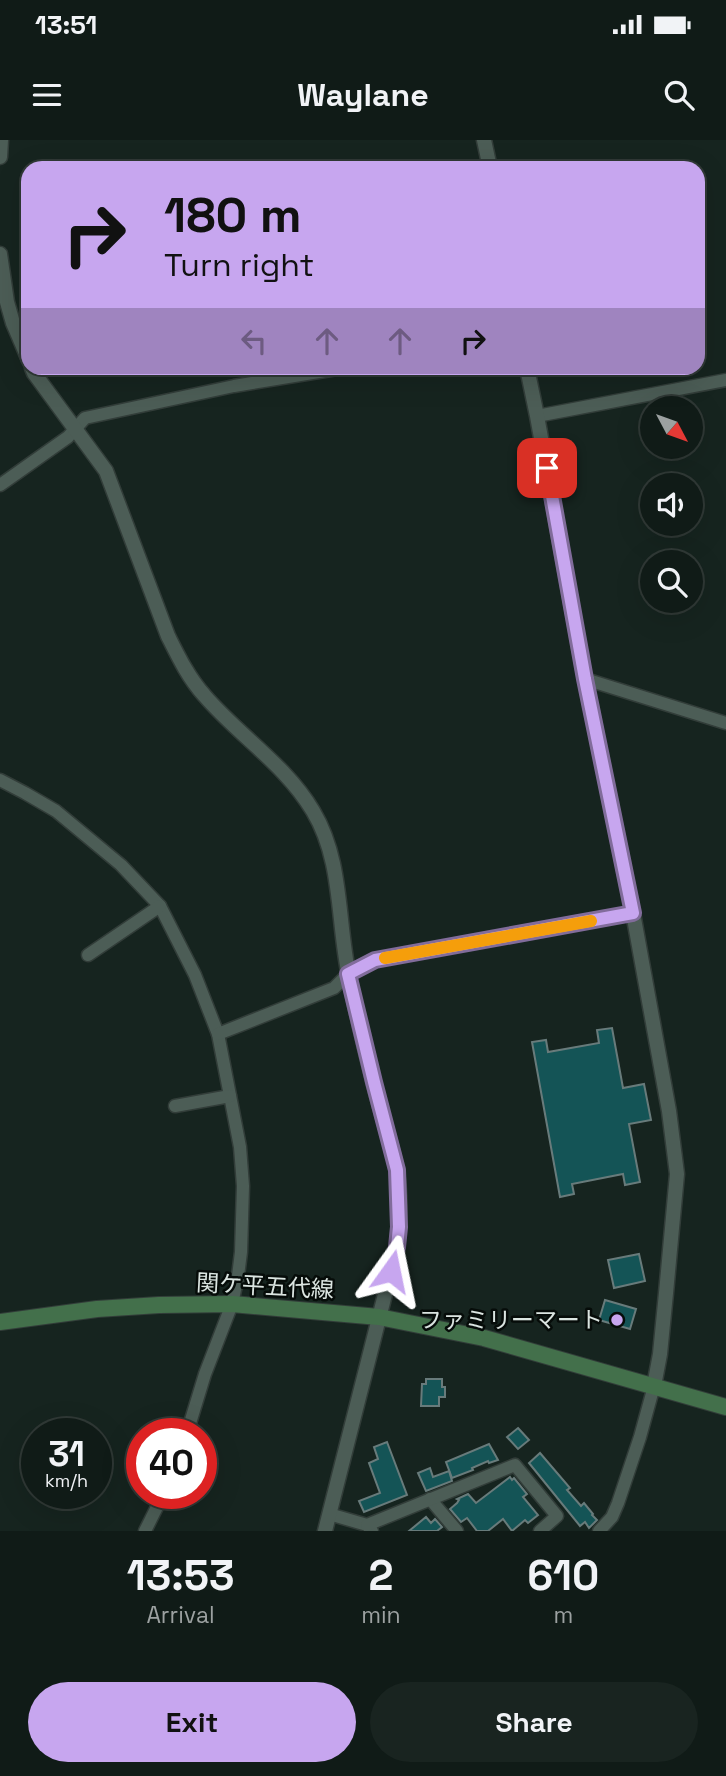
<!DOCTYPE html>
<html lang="en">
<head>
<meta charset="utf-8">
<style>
	:root { --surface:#101b17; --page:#192420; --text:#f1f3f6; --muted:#9ca1a1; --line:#303936; --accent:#c7a6ef }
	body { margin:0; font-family:"Space Grotesk","Noto Sans JP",sans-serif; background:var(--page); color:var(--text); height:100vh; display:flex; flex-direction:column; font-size:26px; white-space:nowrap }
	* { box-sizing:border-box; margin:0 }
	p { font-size:23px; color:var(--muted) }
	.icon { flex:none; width:38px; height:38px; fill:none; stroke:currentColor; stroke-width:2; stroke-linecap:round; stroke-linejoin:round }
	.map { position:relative; height:1391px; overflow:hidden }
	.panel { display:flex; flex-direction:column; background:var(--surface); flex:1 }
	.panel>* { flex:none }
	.top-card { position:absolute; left:21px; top:21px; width:684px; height:214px; border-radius:21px; box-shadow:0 7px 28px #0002,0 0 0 2px var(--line); background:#c7a6ef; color:#111; overflow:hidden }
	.needle { width:46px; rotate:131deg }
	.buttons { position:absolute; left:640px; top:256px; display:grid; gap:14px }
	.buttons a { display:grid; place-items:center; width:63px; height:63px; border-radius:50%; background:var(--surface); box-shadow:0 7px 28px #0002,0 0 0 2px var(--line); font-size:35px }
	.speed { position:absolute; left:21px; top:1278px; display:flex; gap:14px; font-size:35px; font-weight:700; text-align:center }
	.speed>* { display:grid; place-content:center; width:91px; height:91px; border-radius:50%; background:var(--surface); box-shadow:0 7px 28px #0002,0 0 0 2px var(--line); line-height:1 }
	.speed small { font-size:18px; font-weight:400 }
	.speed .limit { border:10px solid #d22; background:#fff; color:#111 }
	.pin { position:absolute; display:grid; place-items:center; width:60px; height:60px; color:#fff; margin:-30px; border-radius:14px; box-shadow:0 4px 10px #0006 }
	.me { position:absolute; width:77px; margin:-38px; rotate:12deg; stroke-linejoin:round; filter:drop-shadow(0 0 5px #0008) }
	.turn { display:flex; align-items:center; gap:24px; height:147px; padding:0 28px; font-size:32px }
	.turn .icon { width:91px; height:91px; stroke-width:2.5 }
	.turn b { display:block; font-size:49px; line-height:60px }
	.lanes { display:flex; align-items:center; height:66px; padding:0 28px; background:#0003; justify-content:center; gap:35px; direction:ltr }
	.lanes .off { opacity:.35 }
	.eta { display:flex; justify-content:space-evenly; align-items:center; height:119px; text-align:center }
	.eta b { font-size:42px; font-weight:700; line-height:49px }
	.primary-button { display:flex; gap:14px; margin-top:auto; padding:14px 28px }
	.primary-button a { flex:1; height:80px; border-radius:42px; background:var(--accent); color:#111; font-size:28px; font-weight:700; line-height:80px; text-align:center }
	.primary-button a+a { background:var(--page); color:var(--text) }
	.status { display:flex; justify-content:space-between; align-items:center; height:49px; padding:0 35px; background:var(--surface); direction:ltr }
	.status svg { height:19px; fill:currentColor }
	header { display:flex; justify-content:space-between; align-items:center; height:91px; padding:0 28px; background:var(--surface); font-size:32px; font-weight:700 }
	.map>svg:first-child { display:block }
	.building { fill:#145456; stroke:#687b7b; stroke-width:2 }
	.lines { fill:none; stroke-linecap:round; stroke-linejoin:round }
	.minor-casing { stroke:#323d39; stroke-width:15 }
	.tertiary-casing { stroke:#323d39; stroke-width:17 }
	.secondary-casing { stroke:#323d39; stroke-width:18 }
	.minor { stroke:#4c5d56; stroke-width:12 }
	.tertiary { stroke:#4c5d56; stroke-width:14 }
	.secondary { stroke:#43704b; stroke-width:16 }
	.route-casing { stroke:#816c9b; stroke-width:18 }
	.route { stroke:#c7a6ef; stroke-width:12 }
	.slow { stroke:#f59e0b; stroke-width:12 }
	.poi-dot { fill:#c7a6ef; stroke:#060c09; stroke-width:2.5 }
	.labels { text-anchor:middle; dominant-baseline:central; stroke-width:5; stroke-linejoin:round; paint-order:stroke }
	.street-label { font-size:23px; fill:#dbe5e1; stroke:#060c09 }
	.poi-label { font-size:23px; fill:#dbe5e1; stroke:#060c09; text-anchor:end }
</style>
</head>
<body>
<div class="status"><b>13:51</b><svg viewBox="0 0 49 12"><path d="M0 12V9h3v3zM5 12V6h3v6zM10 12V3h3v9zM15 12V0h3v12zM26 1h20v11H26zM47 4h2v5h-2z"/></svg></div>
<header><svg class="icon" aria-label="menu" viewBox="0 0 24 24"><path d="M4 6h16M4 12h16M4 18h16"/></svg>Waylane<svg class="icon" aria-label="search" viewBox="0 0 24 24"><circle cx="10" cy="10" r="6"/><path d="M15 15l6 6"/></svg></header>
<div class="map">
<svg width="726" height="1391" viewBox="0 0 726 1391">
	<rect width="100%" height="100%" fill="#16241f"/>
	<!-- building -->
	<g class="building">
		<path d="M612 888 623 948 644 944 651 980 629 984 640 1042 625 1045 623 1034 572 1044 574 1054 560 1057 532 902 546 900 548 912 599 903 597 890Z"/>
		<path d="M639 1114 645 1141 614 1148 608 1120Z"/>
		<path d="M605 1160 636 1169 630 1189 599 1180Z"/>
		<path d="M426 1239H442V1247H445V1257H439V1266H421L422 1244H426Z"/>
		<path d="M518 1288 529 1300 518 1309 507 1297Z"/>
		<path d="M387 1302 407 1355 364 1372 359 1361 380 1353 369 1323 378 1319 374 1307Z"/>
		<path d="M489 1304 498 1320 489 1323 488 1321 472 1328 473 1330 452 1338 446 1322Z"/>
		<path d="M540 1313 570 1348 567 1350 581 1366 584 1363 593 1374 592 1375 597 1380 589 1388 585 1382 580 1386 529 1323Z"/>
		<path d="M430 1328 433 1337 449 1331 452 1341 426 1351 418 1333Z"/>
		<path d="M510 1337 512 1340 514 1338 527 1354 523 1357 538 1375 528 1383 525 1380 512 1391 503 1379 488 1391H477L467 1378 461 1382 450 1369 457 1363 459 1360 457 1359 468 1354 476 1363Z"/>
		<path d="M426 1377 431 1383 435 1379 442 1387 437 1391H409Z"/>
	</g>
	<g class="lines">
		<defs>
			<g id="minor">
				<path d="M537 276 726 240"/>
				<path d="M0 345 68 297 85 278 234 246 343 228"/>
				<path d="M585 539 726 583"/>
				<path d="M0 640 25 653 56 671 121 725 160 766 195 835 218 894 240 1007 243 1046 241 1112 238 1136 232 1164 205 1234 187 1293"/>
				<path d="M88 815 160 766"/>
				<path d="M218 894 334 848 348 834 375 820 633 773"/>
				<path d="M175 966 230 956"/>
				<path d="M430 1359 457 1391"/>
				<path d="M329 1374 367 1385 372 1391"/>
				<path d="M367 1385 515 1325 557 1376 540 1391"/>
				<path d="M145 1391 164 1353"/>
				<path d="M599 1391 612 1377 618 1363 640 1297 654 1246"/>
			</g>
			<g id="tertiary">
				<path d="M484 0 490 28"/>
				<path d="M0 17 1 0"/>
				<path d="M0 114 7 162 13 183 28 218"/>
				<path d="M32 228 34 233 106 331 168 496C178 516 188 537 204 555 238 595 285 624 313 671 343 721 337 780 349 836 356 872 365 909 374 945 381 972 390 999 396 1027 401 1053 400 1081 397 1107L325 1391"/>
				<path d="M527 228 537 276 585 539 633 773 669 971 677 1034 666 1153 660 1214 654 1246"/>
			</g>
			<path id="secondary" d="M0 1182 97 1169 159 1165 232 1164 379 1177 484 1198 726 1267"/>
		</defs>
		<!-- minor casing -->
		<use href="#minor" class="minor-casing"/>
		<!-- tertiary casing -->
		<use href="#tertiary" class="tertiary-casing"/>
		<!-- secondary casing -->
		<use href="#secondary" class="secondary-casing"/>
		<!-- minor -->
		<use href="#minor" class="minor"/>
		<!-- tertiary -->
		<use href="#tertiary" class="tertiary"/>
		<!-- secondary -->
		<use href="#secondary" class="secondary"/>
	</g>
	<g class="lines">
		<defs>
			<path id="route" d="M391 1131 397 1107 399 1087 397 1030 374 942 348 834 375 820 633 773 585 539 547 328"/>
		</defs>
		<!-- route casing -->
		<use href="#route" class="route-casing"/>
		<!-- route -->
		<use href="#route" class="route"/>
		<!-- slow -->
		<path class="slow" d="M385 818 591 781"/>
	</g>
	<!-- markers -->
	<circle class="poi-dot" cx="617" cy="1180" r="7"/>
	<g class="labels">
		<!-- street labels -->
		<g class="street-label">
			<text transform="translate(265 1146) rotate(3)">関ケ平五代線</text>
		</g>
		<!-- poi labels -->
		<g class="poi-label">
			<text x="603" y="1180">ファミリーマート</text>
		</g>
	</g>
</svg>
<div class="buttons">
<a><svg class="needle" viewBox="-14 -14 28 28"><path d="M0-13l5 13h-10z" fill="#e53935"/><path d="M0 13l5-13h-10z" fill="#9ca1a1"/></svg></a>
<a><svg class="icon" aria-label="sound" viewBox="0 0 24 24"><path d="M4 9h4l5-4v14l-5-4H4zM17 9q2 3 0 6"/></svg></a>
<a><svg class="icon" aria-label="search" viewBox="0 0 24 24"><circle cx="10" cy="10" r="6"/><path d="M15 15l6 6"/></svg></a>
</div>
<div class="speed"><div>31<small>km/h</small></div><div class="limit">40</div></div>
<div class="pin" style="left:547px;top:328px;background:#d93025"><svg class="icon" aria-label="arrive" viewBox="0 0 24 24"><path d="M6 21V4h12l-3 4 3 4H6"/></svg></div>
<svg class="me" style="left:391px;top:1131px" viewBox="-20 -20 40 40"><path d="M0-17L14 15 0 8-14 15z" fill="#c7a6ef" stroke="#fff" stroke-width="4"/></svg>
<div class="top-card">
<div class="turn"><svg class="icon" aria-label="right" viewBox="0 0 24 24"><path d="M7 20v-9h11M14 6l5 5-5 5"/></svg><div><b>180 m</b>Turn right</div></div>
<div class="lanes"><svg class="icon off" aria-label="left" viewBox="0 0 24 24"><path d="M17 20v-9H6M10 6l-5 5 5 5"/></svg><svg class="icon off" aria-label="ahead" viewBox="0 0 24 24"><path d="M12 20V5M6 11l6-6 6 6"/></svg><svg class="icon off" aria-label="ahead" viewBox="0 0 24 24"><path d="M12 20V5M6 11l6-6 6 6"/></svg><svg class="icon" aria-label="right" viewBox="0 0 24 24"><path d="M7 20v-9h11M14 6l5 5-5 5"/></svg></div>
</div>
</div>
<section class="panel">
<div class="eta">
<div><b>13:53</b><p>Arrival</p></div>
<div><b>2</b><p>min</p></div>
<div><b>610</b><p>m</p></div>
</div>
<div class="primary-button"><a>Exit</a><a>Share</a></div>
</section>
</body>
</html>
